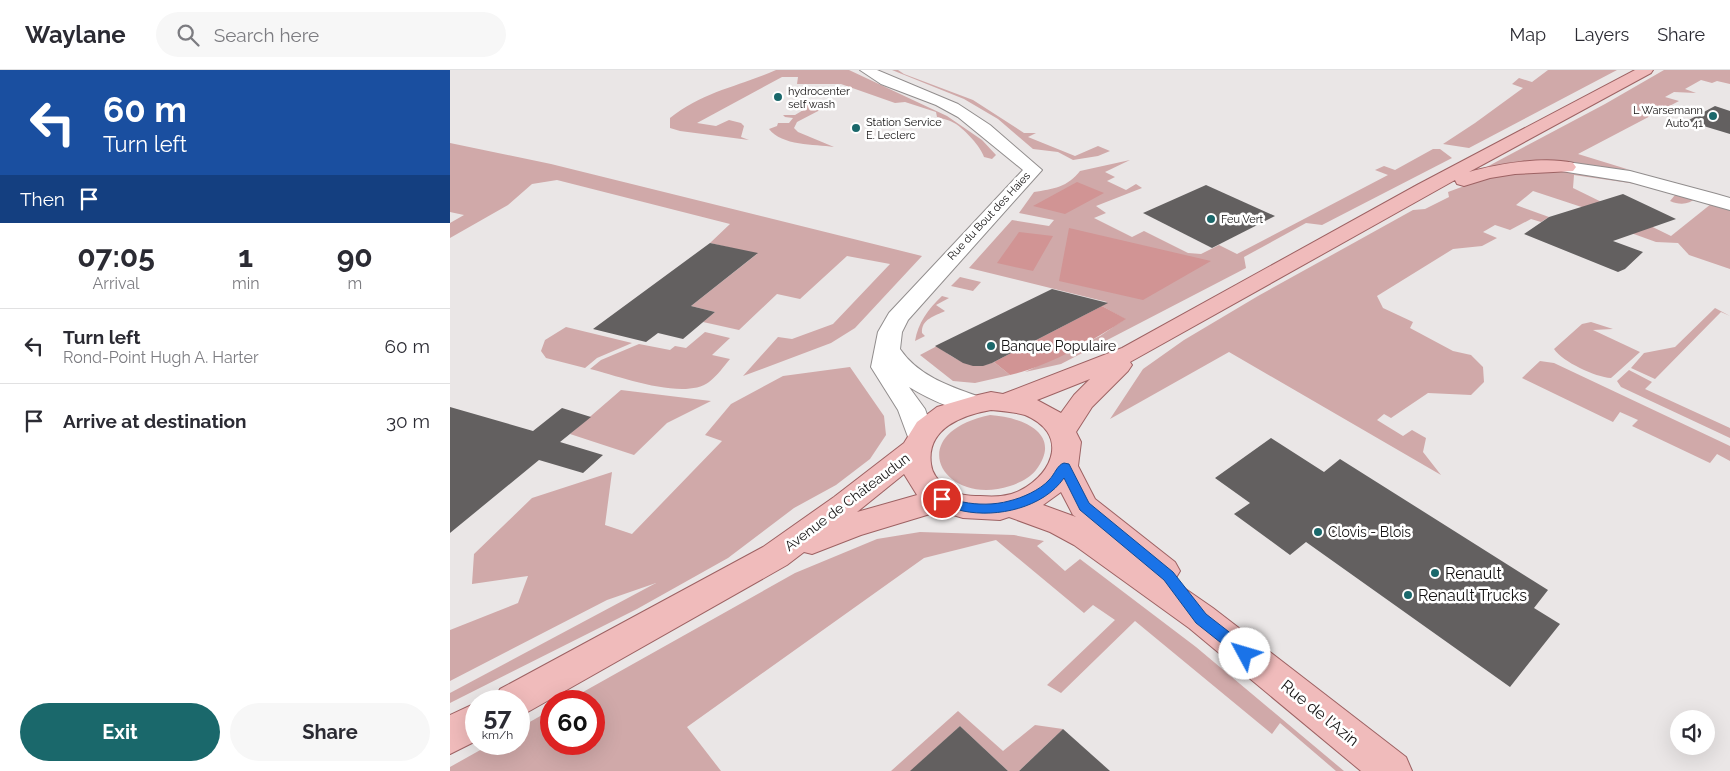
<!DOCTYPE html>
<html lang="en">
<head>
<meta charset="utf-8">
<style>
	:root { --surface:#fff; --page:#f7f7f7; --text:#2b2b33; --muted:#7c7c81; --line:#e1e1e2; --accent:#1a686b }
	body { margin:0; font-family:Raleway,sans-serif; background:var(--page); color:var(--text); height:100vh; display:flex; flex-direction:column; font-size:19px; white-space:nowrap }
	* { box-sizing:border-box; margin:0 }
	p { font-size:16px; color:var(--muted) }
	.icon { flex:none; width:28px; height:28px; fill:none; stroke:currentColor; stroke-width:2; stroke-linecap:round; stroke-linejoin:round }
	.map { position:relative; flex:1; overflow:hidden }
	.drawer { display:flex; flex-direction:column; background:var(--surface); width:450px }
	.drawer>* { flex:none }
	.top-card { background:#1a4fa0; color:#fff; overflow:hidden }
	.buttons { position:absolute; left:1220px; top:640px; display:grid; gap:10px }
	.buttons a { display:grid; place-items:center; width:45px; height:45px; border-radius:50%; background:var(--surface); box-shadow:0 5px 20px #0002; font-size:25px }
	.speed { position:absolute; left:15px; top:620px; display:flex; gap:10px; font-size:25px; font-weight:700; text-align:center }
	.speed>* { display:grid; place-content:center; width:65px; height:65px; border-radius:50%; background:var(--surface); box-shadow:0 5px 20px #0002; line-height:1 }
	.speed small { font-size:12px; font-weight:400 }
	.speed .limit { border:8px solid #d22; background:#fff; color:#111 }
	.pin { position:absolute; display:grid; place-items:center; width:42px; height:42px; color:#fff; margin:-21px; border:2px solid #fff; border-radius:50%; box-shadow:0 1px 5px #0007 }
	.me { position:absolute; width:55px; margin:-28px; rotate:309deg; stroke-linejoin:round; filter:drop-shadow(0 0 4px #0008) }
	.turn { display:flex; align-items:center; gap:18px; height:105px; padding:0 20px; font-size:22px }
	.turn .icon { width:65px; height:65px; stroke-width:2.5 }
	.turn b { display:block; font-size:35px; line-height:42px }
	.then { display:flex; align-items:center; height:48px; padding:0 20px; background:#0003; gap:10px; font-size:19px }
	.eta { display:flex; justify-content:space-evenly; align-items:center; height:85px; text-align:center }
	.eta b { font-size:30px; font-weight:700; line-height:35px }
	.cta { display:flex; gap:10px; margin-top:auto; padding:10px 20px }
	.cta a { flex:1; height:58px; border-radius:30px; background:var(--accent); color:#fff; font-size:20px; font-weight:700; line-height:58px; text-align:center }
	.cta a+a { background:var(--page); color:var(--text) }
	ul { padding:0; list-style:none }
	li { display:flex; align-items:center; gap:15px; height:75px; padding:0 20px; border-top:1px solid var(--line) }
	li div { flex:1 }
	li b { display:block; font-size:19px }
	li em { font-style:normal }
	header { display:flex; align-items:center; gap:30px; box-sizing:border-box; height:70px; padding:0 25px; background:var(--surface); border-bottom:1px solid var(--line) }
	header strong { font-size:24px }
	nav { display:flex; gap:28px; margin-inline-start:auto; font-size:18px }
	.search { width:350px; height:45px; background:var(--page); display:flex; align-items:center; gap:12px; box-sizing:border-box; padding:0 18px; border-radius:28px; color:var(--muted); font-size:19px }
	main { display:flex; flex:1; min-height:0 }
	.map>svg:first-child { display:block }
	.green { fill:#d0a9a9 }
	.water { fill:#d19494 }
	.building { fill:#636060 }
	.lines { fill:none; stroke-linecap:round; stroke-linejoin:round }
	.street-casing { stroke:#918d8d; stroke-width:2 }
	.primary-casing { stroke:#9d6263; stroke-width:2 }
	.street { fill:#fff; fill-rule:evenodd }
	.primary { fill:#f0bbbb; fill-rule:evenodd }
	.route { fill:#1a73e8; stroke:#114b97 }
	.poi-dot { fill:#1a686b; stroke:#fff; stroke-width:2 }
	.labels { text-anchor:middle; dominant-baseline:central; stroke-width:5; stroke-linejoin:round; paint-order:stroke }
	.far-poi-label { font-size:11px; fill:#151313; stroke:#fff; text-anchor:start }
	.far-street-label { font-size:11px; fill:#151313; stroke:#fff }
	.poi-label { font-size:14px; fill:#151313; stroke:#fff; text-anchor:start }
	.street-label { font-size:14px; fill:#151313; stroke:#fff }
	.near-poi-label { font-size:16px; fill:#151313; stroke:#fff; text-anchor:start }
	.near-street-label { font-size:16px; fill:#151313; stroke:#fff }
</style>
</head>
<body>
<header>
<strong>Waylane</strong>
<div class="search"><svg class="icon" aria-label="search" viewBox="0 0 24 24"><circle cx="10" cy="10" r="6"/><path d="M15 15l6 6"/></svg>Search here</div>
<nav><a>Map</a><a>Layers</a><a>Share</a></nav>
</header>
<main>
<section class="drawer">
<div class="top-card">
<div class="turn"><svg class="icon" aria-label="left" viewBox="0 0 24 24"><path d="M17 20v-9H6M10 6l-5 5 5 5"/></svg><div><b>60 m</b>Turn left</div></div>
<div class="then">Then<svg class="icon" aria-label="arrive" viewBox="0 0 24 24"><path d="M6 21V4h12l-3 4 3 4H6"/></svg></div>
</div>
<div class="eta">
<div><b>07:05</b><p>Arrival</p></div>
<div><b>1</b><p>min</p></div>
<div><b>90</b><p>m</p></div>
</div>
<ul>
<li><svg class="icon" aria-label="left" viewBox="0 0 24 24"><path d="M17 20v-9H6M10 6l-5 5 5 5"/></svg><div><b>Turn left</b><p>Rond-Point Hugh A. Harter</p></div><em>60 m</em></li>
<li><svg class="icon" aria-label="arrive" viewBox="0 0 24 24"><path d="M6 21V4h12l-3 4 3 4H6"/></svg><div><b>Arrive at destination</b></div><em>30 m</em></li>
</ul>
<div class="cta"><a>Exit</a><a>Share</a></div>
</section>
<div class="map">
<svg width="1280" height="701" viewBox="0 0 1280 701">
	<rect width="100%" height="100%" fill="#eae6e6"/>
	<!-- green -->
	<g class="green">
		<path d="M326 0H399L497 46 532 70 546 85 542 89 534 87C531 77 515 60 506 54 500 50 493 49 487 47L486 42 455 32 445 33 391 14H347L348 7H332L247 53 266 56 279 50 291 53 294 56 291 67 299 70 230 61 220 58V48C254 21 288 17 326 0Z"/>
		<path d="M442 0H448L454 4 523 30 574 63H586L578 67 625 86 648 76 660 81 648 86 623 90 608 82 583 79 548 49 514 29Z"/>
		<path d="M1098 0H1167L1019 78 993 74 1025 53 1073 18 1062 14 1069 8 1082 12Z"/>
		<path d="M1214 0H1280V14L1267 11 1262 13 1251 10 1235 19 1246 23 1224 22 1215 27 1229 31 1128 84 1180 100 1115 94 1031 100 1155 34Z"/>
		<path d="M356 30 362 31 354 32 355 35 364 34 370 40 347 52 344 58 348 62 384 77C364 74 332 76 319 59L327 56 328 53H339L343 48 335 47 333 45H345L355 39 344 36Z"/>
		<path d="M0 73 101 94 472 186 405 258 381 273 293 306 328 267 342 269 383 254 440 194 397 186 350 229 327 224 289 260 253 252 265 242 241 236 307 184 260 173 280 154 107 110 82 114 58 135 0 168V153L14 145 0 142Z"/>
		<path d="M983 79H990L1002 88 872 155 856 153 794 187 796 198 611 294 575 302 650 266 675 249 652 236 657 232 519 198 562 150 599 156 604 150 569 143 584 122C603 119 618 117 630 101L680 90 655 102 665 107 657 111 676 120 686 114 692 118 646 136 656 143 644 148 682 167 694 161 738 183 751 184 769 175 787 184 938 105 925 100 934 96 945 100Z"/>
		<path d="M1087 102C1144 101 1192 113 1246 128 1239 135 1229 135 1220 131L1225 125 1200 116 1124 105 1123 118 1221 166 1261 134 1280 138V199L1239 185 1228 173 1206 172 1156 154 1162 147 1083 121 1066 135 1099 147 1091 152 1081 149 1060 160 1045 155 1033 162 1047 168 1032 176 1003 179 927 226 933 238 963 252 960 258 1003 281 1021 285 1033 297 1034 312 1021 325 978 323 941 348 934 344 927 350 953 366 962 360 976 368 973 382 991 405 779 282 660 349 693 299 734 270 808 226 963 140 975 139 999 127 998 122 1036 108Z"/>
		<path d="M510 207 531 212 523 221 501 216Z"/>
		<path d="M492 226 499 228 486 235 495 241C485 246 471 249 472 263L475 266 465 271C468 253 478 239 492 226Z"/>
		<path d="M1265 238 1280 246 1271 242 1205 309 1181 298 1194 283 1225 277Z"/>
		<path d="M1141 252 1163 259 1143 260 1190 282 1161 308C1145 307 1113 292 1104 279L1132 254Z"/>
		<path d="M116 257 182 273 147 288 135 298 96 288 91 281 95 270Z"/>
		<path d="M255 262 280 268 262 285 280 289C274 296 267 306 259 312 234 331 169 306 140 299L151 290 189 274 220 280 225 276 236 278Z"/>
		<path d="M487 276C505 289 521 301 544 292L560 305 525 313 503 311 470 285Z"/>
		<path d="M1090 291 1104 293 1280 376V391L1267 384 1260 393 1182 356 1188 350 1170 342 1163 352 1072 308Z"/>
		<path d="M400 297 434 346 436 365 420 389 386 415 344 438 278 488 187 539 0 633V623L206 513 157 530 0 611V560L68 533 78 506 22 514 24 484 82 428 162 402 155 455 182 464 272 371 255 365 281 334 333 306Z"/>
		<path d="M1179 300 1202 312 1195 319 1280 358V368L1171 317 1167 311Z"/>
		<path d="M171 320 261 331 217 353 184 385 120 364Z"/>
		<path d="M540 345C571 347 614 363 586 400 580 408 569 413 560 416 494 438 450 364 540 345Z"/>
		<path d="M470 462 564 465 594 471 587 476 615 501 630 489 746 577 894 701H886L830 653 822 664 685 551 611 623 597 615 665 550 643 535 634 543 546 470 474 488 237 657 271 701H0V697L41 674H69V658L101 640V674H144V631H117L345 503 427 469Z"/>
		<path d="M508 641 553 681 585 655 613 659 569 701H558L510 656 461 701H441Z"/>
	</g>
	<!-- water -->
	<g class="water">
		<path d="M627 112 654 123 615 144 583 136Z"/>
		<path d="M619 158 761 191 693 230 609 211Z"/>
		<path d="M569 162 603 166 583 201 547 193Z"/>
		<path d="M652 236 676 249C644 270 597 297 560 305L544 292Z"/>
	</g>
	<!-- building -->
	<g class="building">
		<path d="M1265 36 1280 41V64L1237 51Z"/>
		<path d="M756 115 825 146 762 178 693 143Z"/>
		<path d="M1173 124 1226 149 1163 171 1193 182 1175 199 1168 202 1074 164 1099 147Z"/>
		<path d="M260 173 308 183 241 236 265 242 233 269 208 263 196 272 143 259Z"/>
		<path d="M602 219 658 233 542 293 533 296H523L513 293 485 276Z"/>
		<path d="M0 337 83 361 112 338 141 347 110 372 153 385 133 403 89 390 0 463Z"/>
		<path d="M821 368 874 402 890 389 1098 520 1084 538 1110 554 1060 617 856 472 840 485 784 444 800 433 765 408Z"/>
		<path d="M510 656 558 701H460Z"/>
		<path d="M613 659 660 701H569Z"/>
	</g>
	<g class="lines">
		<defs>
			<g id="street">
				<path d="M410 0H427L508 34 540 55 592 100 458 250 452 262 450 279C469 307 502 317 533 328L536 334 533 340C512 346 477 328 459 317L475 339 485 368 481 375 471 378 461 375 448 340 421 297 428 262 439 243 573 100 508 47 486 35 431 14Z"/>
				<path d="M1117 92 1180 101 1266 124 1280 128V140L1180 112 1111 101 1108 97 1111 93Z"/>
			</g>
			<g id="primary">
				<path d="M1185 0H1203L1201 3 1019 102C1047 94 1095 86 1123 93L1126 97 1123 101 1065 104 1040 108 1014 116 1007 114 1005 110 680 292 682 295 678 301 642 337 626 362 631 372 628 396 645 429 725 492 730 501 724 511 763 538 956 687 962 701H911L739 558 624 475 600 462 559 447 550 450 513 448 490 441 411 465 362 484 354 482 337 495 76 643 69 646V631H44L50 619 313 477 384 427 454 373 467 352 487 337 528 325 541 322 553 324 672 278 967 115ZM640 309 624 325 611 343 587 330ZM541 340C552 341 565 342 575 345 618 363 605 402 571 420 558 427 544 427 530 426 517 426 509 425 498 418 489 412 482 404 481 394 476 358 513 345 541 340ZM454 404 467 425 407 442ZM611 422 623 445 626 447 593 435Z"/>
				<path d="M26 633V671L0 684V645Z"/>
			</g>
		</defs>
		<!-- street casing -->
		<use href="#street" class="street-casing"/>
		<!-- primary casing -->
		<use href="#primary" class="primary-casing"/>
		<!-- street -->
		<use href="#street" class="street"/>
		<!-- primary -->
		<use href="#primary" class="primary"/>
	</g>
	<!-- route -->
	<path class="route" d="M614 393 619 394 639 433 723 502 756 544 801 579 803 584 801 588 795 590 790 588 746 553 714 510 630 440 614 408C593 438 547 448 513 441 504 439 495 435 487 432L485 429 487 426C496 423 504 430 513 432 527 435 545 435 559 431 572 428 590 420 599 410 605 404 607 395 614 393Z"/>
	<!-- markers -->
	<g class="poi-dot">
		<circle cx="328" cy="27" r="5"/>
		<circle cx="1263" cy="46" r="5"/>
		<circle cx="406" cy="58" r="5"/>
		<circle cx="761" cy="149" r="5"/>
		<circle cx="541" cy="276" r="5"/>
		<circle cx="868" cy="462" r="5"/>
		<circle cx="985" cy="503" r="5"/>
		<circle cx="958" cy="525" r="5"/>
	</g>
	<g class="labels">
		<!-- far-poi labels -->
		<g class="far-poi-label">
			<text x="338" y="21">hydrocenter<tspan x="338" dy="13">self wash</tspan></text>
			<text x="1253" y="40" text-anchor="end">L Warsemann<tspan x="1253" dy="13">Auto 41</tspan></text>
			<text x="416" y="52">Station Service<tspan x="416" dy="13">E. Leclerc</tspan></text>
			<text x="771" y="149">Feu Vert</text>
		</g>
		<!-- far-street labels -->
		<g class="far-street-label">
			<text transform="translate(539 146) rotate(-47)">Rue du Bout des Haies</text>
		</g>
		<!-- poi labels -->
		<g class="poi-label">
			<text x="551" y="276">Banque Populaire</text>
			<text x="878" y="462">Clovis - Blois</text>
		</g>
		<!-- street labels -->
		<g class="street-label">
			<text transform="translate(397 432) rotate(-37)">Avenue de Châteaudun</text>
		</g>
		<!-- near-poi labels -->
		<g class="near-poi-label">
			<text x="995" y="503">Renault</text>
			<text x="968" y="525">Renault Trucks</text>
		</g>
		<!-- near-street labels -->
		<g class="near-street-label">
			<text transform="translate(870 643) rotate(39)">Rue de l'Azin</text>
		</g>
	</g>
</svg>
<div class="buttons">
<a><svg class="icon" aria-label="sound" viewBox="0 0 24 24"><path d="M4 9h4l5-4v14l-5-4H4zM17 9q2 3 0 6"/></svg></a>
</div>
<div class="speed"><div>57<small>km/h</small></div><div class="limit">60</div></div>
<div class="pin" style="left:492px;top:429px;background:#d93025"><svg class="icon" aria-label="arrive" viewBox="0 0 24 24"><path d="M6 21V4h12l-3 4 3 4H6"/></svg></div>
<svg class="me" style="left:795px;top:584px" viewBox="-20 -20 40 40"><circle r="19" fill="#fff"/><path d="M0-13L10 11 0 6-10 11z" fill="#1a73e8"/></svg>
</div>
</main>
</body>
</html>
